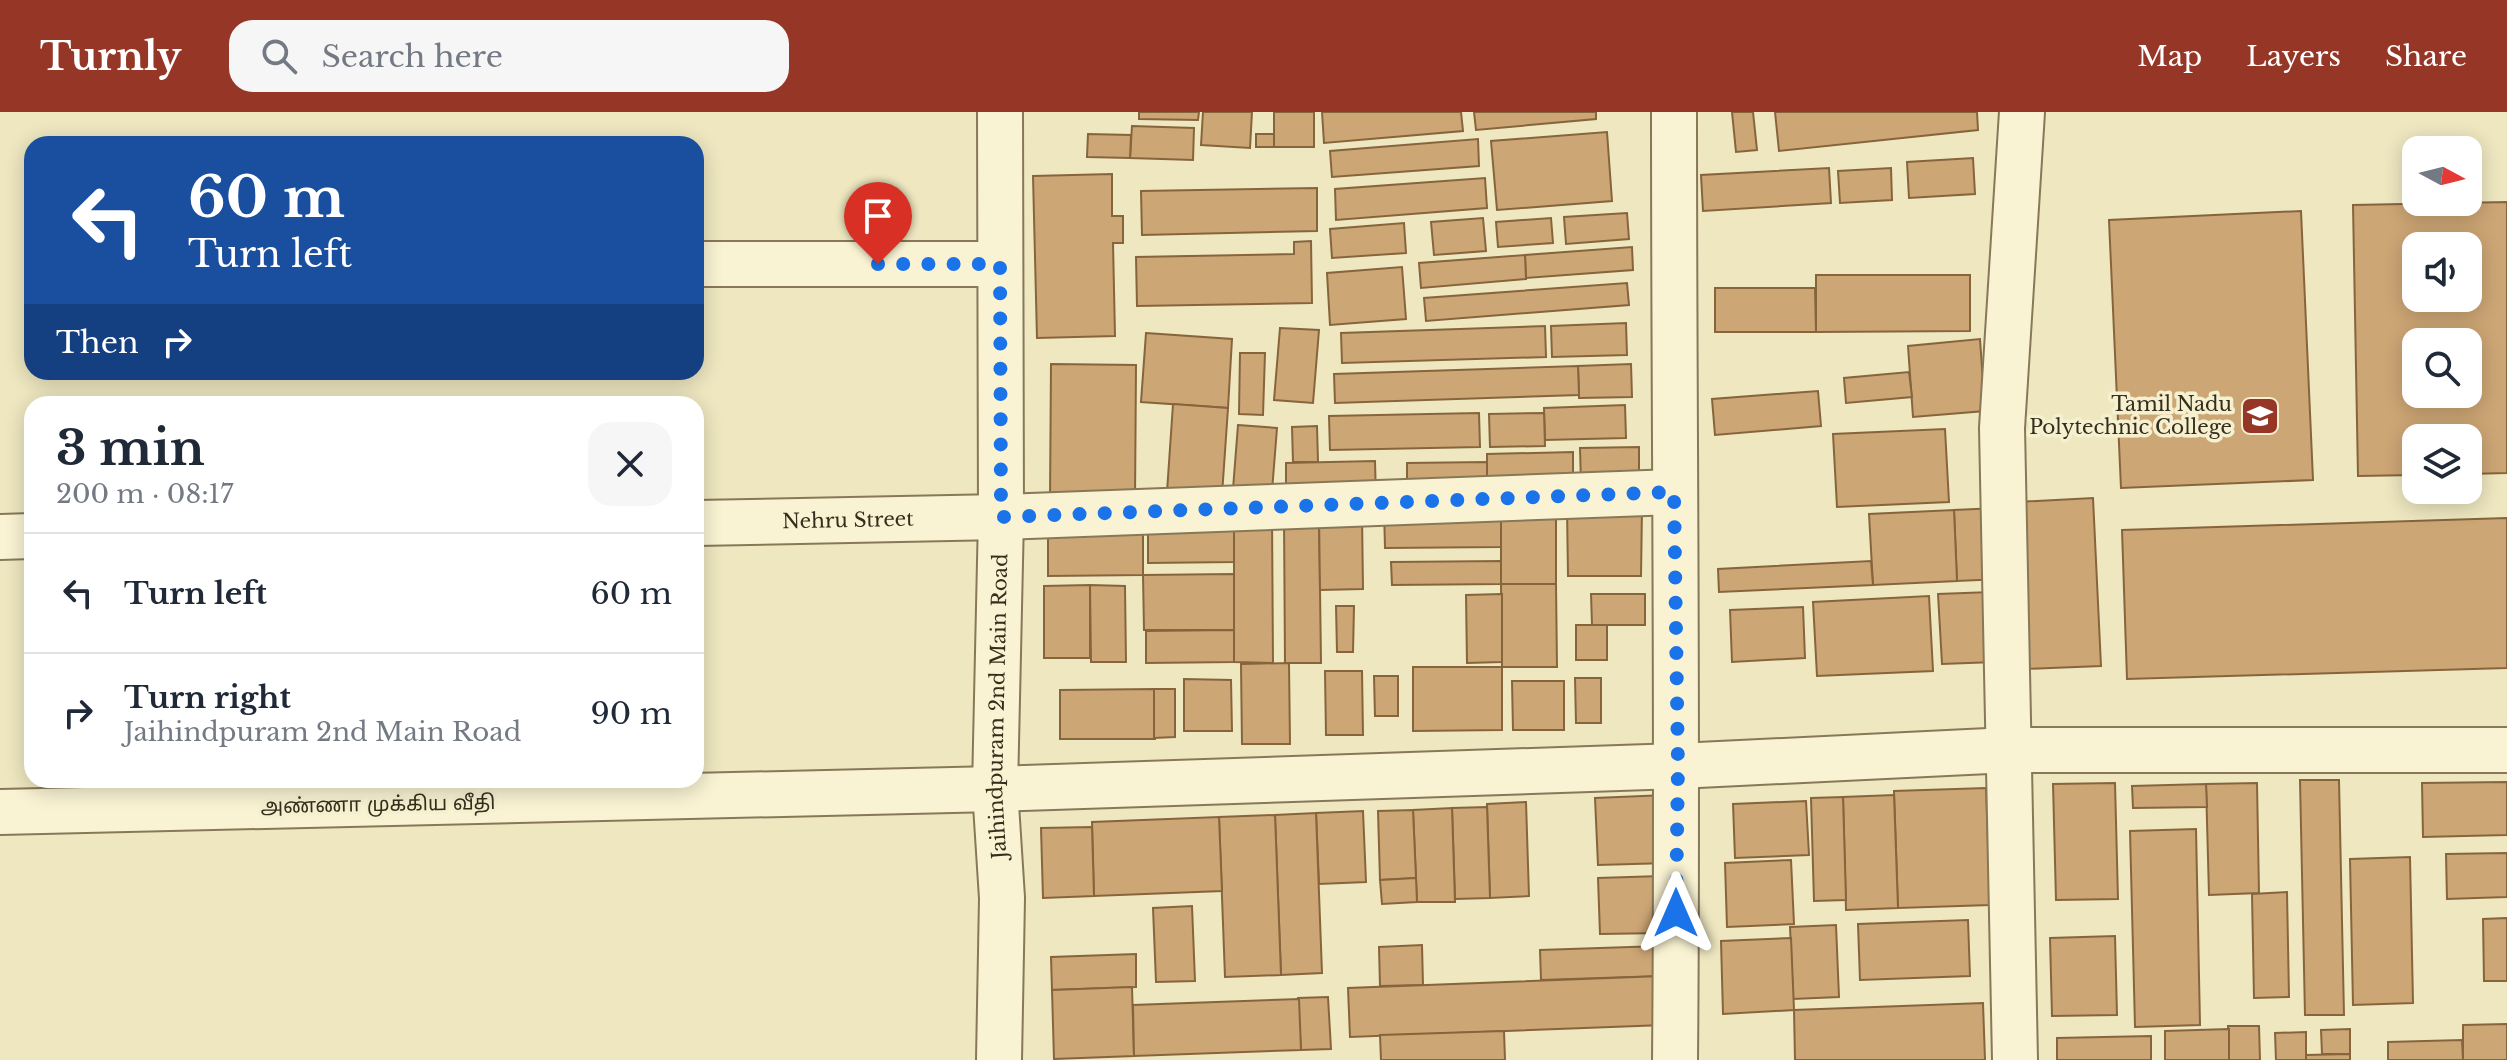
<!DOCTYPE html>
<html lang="en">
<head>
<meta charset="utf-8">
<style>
	:root { --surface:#fff; --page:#f6f6f7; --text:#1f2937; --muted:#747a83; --line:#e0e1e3; --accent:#963627 }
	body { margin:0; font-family:"Libre Baskerville","Noto Sans Tamil",serif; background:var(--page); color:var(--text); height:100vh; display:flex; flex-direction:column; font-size:30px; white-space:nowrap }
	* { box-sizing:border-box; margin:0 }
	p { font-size:26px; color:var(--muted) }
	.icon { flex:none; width:44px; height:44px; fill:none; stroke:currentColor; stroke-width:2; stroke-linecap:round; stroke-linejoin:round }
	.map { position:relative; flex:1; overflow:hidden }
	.panel { position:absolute; left:24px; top:284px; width:680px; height:392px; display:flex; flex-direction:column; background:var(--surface); border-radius:24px; box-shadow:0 4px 20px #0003 }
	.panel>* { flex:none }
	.guide { position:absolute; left:24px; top:24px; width:680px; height:244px; border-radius:24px; box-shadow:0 4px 20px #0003; background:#1a4fa0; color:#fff; overflow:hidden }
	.needle { width:52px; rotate:97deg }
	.tools { position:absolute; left:2402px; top:24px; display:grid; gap:16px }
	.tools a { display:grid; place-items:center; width:80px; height:80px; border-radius:16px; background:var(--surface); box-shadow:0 4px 20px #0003; font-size:40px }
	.pin { position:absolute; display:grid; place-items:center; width:68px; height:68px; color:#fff; margin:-82px -34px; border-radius:50% 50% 50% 0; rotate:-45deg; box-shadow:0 0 8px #0007 }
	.pin .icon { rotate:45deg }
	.me { position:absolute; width:88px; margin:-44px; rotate:0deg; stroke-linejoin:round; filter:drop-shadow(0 0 6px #0008) }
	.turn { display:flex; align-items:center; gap:28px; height:168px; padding:0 32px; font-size:36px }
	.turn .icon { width:104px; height:104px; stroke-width:2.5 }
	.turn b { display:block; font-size:56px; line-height:68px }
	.then { display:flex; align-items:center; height:76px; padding:0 32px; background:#0003; gap:16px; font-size:30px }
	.round { display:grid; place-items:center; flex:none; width:84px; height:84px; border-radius:24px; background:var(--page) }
	.head { display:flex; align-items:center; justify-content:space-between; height:136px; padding:0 32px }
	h1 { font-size:48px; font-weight:800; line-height:60px }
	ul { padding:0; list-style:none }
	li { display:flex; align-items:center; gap:24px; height:120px; padding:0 32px; border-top:2px solid var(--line) }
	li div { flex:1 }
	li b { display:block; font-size:30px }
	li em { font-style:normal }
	header { display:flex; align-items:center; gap:48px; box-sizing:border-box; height:112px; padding:0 40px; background:var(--accent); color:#fff }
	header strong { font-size:38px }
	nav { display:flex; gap:44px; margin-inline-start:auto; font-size:28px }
	.search { width:560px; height:72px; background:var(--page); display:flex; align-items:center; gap:20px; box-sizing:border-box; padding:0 28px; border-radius:24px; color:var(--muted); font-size:30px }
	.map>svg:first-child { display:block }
	.building { fill:#cda675; stroke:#86653d; stroke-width:2; fill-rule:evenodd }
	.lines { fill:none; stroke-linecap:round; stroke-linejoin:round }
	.minor-casing { stroke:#877858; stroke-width:48 }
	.minor { stroke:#f9f3d3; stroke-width:44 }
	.route { stroke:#1a73e8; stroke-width:14; stroke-dasharray:0 25.2 }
	.labels { text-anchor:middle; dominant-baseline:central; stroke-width:7; stroke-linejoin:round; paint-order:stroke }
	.poi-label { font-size:20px; fill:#362d1c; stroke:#f5f0cf; text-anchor:end }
	.street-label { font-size:20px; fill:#362d1c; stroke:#f5f0cf }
</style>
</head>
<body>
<header>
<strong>Turnly</strong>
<div class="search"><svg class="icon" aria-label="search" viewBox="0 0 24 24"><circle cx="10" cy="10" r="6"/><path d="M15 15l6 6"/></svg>Search here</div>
<nav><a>Map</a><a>Layers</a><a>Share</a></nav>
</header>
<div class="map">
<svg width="2507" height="948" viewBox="0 0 2507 948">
	<rect width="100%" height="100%" fill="#eee7c0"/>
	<!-- building -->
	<g class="building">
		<path d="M1139 0H1199L1198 8 1139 7Z"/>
		<path d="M1203 0H1252L1250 36 1201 33Z"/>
		<rect x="1274" y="0" width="40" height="35"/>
		<path d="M1322 0H1461L1463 19 1324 31Z"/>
		<path d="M1474 0H1596V7L1476 18Z"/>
		<path d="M1732 0H1753L1757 38 1736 40Z"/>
		<path d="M1775 0H1977L1978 18 1779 39Z"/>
		<path d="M1132 14 1194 16 1193 48 1130 46Z"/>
		<path d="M1607 20 1612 89 1497 98 1491 29Z"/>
		<path d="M1088 22 1131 23 1130 46 1087 45Z"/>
		<rect x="1256" y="22" width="18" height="13"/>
		<path d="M1478 27 1479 54 1332 65 1330 39Z"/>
		<path d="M1973 46 1975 82 1909 86 1907 50Z"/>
		<path d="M1829 56 1831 91 1703 99 1701 63Z"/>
		<path d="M1891 56 1892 88 1840 91 1838 59Z"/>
		<path d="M1112 62V104H1123V131H1113L1115 224 1037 226 1033 64Z"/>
		<path d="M1485 66 1487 96 1336 108 1335 77Z"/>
		<path d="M1317 76V119L1142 123 1141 79Z"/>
		<path d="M2507 90V361L2468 362V326H2416V363L2358 364 2353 93ZM2416 134H2468V186H2416ZM2416 230H2468V282H2416Z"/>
		<path d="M2301 99 2313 368 2121 376 2109 108Z"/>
		<path d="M1627 101 1629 127 1566 132 1564 105Z"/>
		<path d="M1483 106 1486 139 1434 143 1431 110Z"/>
		<path d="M1551 106 1553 131 1498 135 1496 110Z"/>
		<path d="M1404 111 1406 141 1332 146 1330 117Z"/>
		<path d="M1311 129 1312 191 1137 194 1136 145 1294 142V130Z"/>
		<path d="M1632 135 1633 158 1526 166 1525 143Z"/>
		<path d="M1525 143 1526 167 1421 176 1419 151Z"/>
		<path d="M1402 155 1406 207 1330 213 1327 161Z"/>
		<path d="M1816 163H1970V219L1816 220Z"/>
		<path d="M1627 171 1629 193 1426 209 1424 186Z"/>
		<path d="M1715 176H1815L1816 220H1715Z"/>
		<path d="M1626 211 1627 243 1552 245 1551 214Z"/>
		<path d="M1545 214 1546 245 1342 251 1341 221Z"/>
		<path d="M1280 216 1319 218 1313 291 1274 288Z"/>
		<path d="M1146 221 1232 227 1228 296 1141 290Z"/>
		<path d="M1980 227 1985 299 1913 305 1908 234Z"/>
		<path d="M1240 241H1265L1263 303 1239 302Z"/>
		<path d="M1051 252 1136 253 1135 388H1050Z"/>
		<path d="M1631 252 1632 285 1579 286 1578 254Z"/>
		<path d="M1578 254 1579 283 1335 291 1334 262Z"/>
		<path d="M1909 260 1912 285 1846 291 1844 266Z"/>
		<path d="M1818 279 1821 314 1715 323 1712 287Z"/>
		<path d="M1173 292 1228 296 1222 383 1167 380Z"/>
		<path d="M1625 293 1626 326 1545 328 1544 296Z"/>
		<path d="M1479 301 1480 335 1330 338 1329 304Z"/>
		<path d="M1544 301 1545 334 1490 335 1489 302Z"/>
		<path d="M1238 313 1277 316 1272 379 1233 377Z"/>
		<path d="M1317 314 1318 350H1293L1292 315Z"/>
		<path d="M1945 317 1949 390 1837 395 1833 322Z"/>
		<path d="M1639 335V370L1581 372 1580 336Z"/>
		<path d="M1573 340V377L1487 379V342Z"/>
		<path d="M1375 349 1376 386 1286 388V351Z"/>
		<path d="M1487 350V379L1407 380V351Z"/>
		<path d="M2093 386 2101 554 2024 557 2017 390Z"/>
		<path d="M1501 395V435L1385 436 1384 396Z"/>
		<rect x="1501" y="395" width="55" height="77"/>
		<path d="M1567 396H1642L1641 464H1568Z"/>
		<path d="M1998 396 2001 467 1957 469 1954 398Z"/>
		<path d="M1954 398 1957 469 1873 473 1869 402Z"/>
		<path d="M1319 403 1321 551H1285L1284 404Z"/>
		<path d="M1319 403H1362L1363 477 1320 478Z"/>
		<path d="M1234 405V450L1148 451V406Z"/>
		<path d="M1234 405H1272L1273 551 1234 550Z"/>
		<path d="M2507 406V556L2127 567 2122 418Z"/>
		<path d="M1143 409V463L1048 464V410Z"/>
		<path d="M1501 449V472L1392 473 1391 450Z"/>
		<path d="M1871 449 1873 473 1719 480 1718 457Z"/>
		<path d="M1234 462V518H1144L1143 463Z"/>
		<path d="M1501 472H1556L1557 555H1502Z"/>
		<path d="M1090 473V546H1044V474Z"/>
		<path d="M1090 473 1125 474 1126 550H1091Z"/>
		<path d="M1991 480 1995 550 1942 552 1938 482Z"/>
		<path d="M1502 482V550L1467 551 1466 483Z"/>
		<path d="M1591 482H1645V513H1592Z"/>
		<path d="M1929 484 1933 559 1817 564 1813 490Z"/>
		<path d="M1336 494H1354L1353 540H1337Z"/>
		<path d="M1803 495 1805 546 1732 550 1730 498Z"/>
		<rect x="1576" y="513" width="31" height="35"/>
		<path d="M1234 518V550L1146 551V519Z"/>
		<path d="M1289 551 1290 632H1242L1241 552Z"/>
		<path d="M1413 555H1502V618L1413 619Z"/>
		<path d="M1325 559H1362L1363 623H1326Z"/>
		<path d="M1374 564H1398V604H1375Z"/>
		<path d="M1575 566H1601V611H1576Z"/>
		<path d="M1184 567 1231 568 1232 619H1184Z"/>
		<path d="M1512 569H1564V618H1513Z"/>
		<path d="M1154 577 1155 627H1060V578Z"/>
		<path d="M1154 577H1175V625L1154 626Z"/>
		<path d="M2300 668H2339L2344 903H2305Z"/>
		<path d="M2507 670V723L2423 725 2422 671Z"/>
		<path d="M2115 671 2118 787 2056 788 2053 672Z"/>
		<path d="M2257 671 2259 781 2209 783 2206 672Z"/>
		<path d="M2206 672 2207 695 2133 696 2132 674Z"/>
		<path d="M1986 676 1990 793 1898 796 1894 679Z"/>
		<path d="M1666 683 1668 751 1598 753 1595 686Z"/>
		<path d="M1894 683 1898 796 1846 798 1843 685Z"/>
		<path d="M1843 685 1846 788 1814 789 1811 686Z"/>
		<path d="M1806 689 1809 743 1735 746 1733 692Z"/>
		<path d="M1526 690 1529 784 1490 786 1487 692Z"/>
		<path d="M1487 695 1490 786 1455 787 1452 696Z"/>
		<path d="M1452 696 1455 790H1417L1413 698Z"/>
		<path d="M1413 698 1416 766 1380 768 1378 699Z"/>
		<path d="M1363 699 1366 770 1319 772 1316 701Z"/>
		<path d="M1316 701 1322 861 1281 863 1275 703Z"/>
		<path d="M1275 703 1281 863 1225 865 1219 705Z"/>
		<path d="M1219 705 1222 779 1094 784 1092 710Z"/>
		<path d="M1092 715 1094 784 1043 786 1041 716Z"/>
		<path d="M2196 717 2200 913 2135 915 2130 719Z"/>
		<path d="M2507 741V785L2447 787 2446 742Z"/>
		<path d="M2410 745 2413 891 2353 893 2350 747Z"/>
		<path d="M1791 748 1794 812 1727 815 1725 751Z"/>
		<path d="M1661 764 1663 821 1600 822 1598 766Z"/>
		<path d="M1416 766 1417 790 1382 792 1380 768Z"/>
		<path d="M2287 780 2289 885 2254 886 2252 782Z"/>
		<path d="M1192 794 1195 869 1156 870 1153 796Z"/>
		<path d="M2507 806V869H2484L2483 807Z"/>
		<path d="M1968 808 1970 864 1860 868 1858 812Z"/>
		<path d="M1836 813 1839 885 1793 887 1790 815Z"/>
		<path d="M2115 824 2117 903 2052 904 2050 826Z"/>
		<path d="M1791 826 1794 898 1723 902 1721 829Z"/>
		<path d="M1422 833 1423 873 1380 874 1379 835Z"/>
		<path d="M1660 834 1662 864 1541 868 1540 838Z"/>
		<path d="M1136 842V875L1052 878 1051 845Z"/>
		<path d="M1662 864 1664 913 1350 925 1348 876Z"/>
		<path d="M1132 875 1134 944 1054 947 1052 878Z"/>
		<path d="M1328 885 1331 937 1301 938 1298 886Z"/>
		<path d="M1299 887 1301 938 1134 944 1133 893Z"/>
		<path d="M1983 891 1985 948H1795L1794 898Z"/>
		<path d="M2507 912V948H2463V913Z"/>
		<path d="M2228 914H2259L2260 948H2229Z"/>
		<path d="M2229 917V948H2165V919Z"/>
		<path d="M2350 917V942H2322L2321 918Z"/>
		<path d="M1504 919 1505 948H1381L1380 923Z"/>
		<path d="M2306 920V948H2276L2275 921Z"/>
		<path d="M2151 924V948H2057V926Z"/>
		<path d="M2462 928 2463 948H2388V930Z"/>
		<path d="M2350 942V948H2306V943Z"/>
	</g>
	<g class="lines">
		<defs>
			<g id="minor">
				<path d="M1674 0C1674 316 1678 632 1675 948"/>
				<path d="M696 152H1000"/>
				<path id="s1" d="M696 411 1001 405 1674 380"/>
				<path d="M0 425 32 424"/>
				<path d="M0 700 995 677 1678 654 2009 638H2507"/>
				<path id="s2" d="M999 948 1002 786 995 677 1001 405 1000 0"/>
				<path d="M2015 948 2002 316 2022 0"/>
			</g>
		</defs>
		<!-- minor casing -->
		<use href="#minor" class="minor-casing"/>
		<!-- minor -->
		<use href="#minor" class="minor"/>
	</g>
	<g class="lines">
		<!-- route -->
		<path class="route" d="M878 152H1000L1001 405 1674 380 1678 654 1676 801"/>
	</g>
	<!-- icons -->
	<defs>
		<symbol id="university-square" viewBox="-11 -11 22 22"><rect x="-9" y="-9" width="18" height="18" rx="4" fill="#963627" stroke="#f5f0cf"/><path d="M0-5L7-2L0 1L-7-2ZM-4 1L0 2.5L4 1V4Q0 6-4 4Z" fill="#fff"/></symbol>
	</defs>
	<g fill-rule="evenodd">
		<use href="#university-square" x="2238" y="282" width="44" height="44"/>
	</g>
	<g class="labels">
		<!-- poi labels -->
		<g class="poi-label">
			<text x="2232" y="292">Tamil Nadu<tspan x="2232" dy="23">Polytechnic College</tspan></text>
		</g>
		<!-- street labels -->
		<g class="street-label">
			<text stroke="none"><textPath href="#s1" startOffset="152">Nehru Street</textPath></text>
			<text stroke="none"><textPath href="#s2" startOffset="354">Jaihindpuram 2nd Main Road</textPath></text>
			<text transform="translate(378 692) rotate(-1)">அண்ணா முக்கிய வீதி</text>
		</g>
	</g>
</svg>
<div class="tools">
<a><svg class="needle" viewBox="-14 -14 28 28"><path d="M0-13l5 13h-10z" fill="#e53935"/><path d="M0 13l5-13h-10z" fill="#747a83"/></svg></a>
<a><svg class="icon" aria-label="sound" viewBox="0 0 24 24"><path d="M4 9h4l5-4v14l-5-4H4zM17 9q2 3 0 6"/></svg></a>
<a><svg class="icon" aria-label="search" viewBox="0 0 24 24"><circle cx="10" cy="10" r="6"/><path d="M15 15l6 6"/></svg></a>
<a><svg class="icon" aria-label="layers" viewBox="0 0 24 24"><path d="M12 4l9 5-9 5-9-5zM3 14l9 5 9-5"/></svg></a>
</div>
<div class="pin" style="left:878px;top:152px;background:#d93025"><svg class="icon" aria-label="arrive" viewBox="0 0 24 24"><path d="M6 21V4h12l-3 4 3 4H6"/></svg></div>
<svg class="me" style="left:1676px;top:801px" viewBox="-20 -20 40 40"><path d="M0-17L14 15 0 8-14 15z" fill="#1a73e8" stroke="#fff" stroke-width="4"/></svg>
<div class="guide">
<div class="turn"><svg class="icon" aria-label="left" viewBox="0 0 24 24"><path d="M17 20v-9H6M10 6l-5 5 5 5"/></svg><div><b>60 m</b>Turn left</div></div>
<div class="then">Then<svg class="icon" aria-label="right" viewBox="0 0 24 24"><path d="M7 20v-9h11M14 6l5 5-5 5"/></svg></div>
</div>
<section class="panel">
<div class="head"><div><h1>3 min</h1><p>200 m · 08:17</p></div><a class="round"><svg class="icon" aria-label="close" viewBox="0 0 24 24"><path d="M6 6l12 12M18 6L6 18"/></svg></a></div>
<ul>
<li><svg class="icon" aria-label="left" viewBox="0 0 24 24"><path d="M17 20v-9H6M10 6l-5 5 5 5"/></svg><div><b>Turn left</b></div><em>60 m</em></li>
<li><svg class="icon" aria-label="right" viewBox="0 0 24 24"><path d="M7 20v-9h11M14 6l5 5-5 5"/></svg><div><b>Turn right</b><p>Jaihindpuram 2nd Main Road</p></div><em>90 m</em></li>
</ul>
</section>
</div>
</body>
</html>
